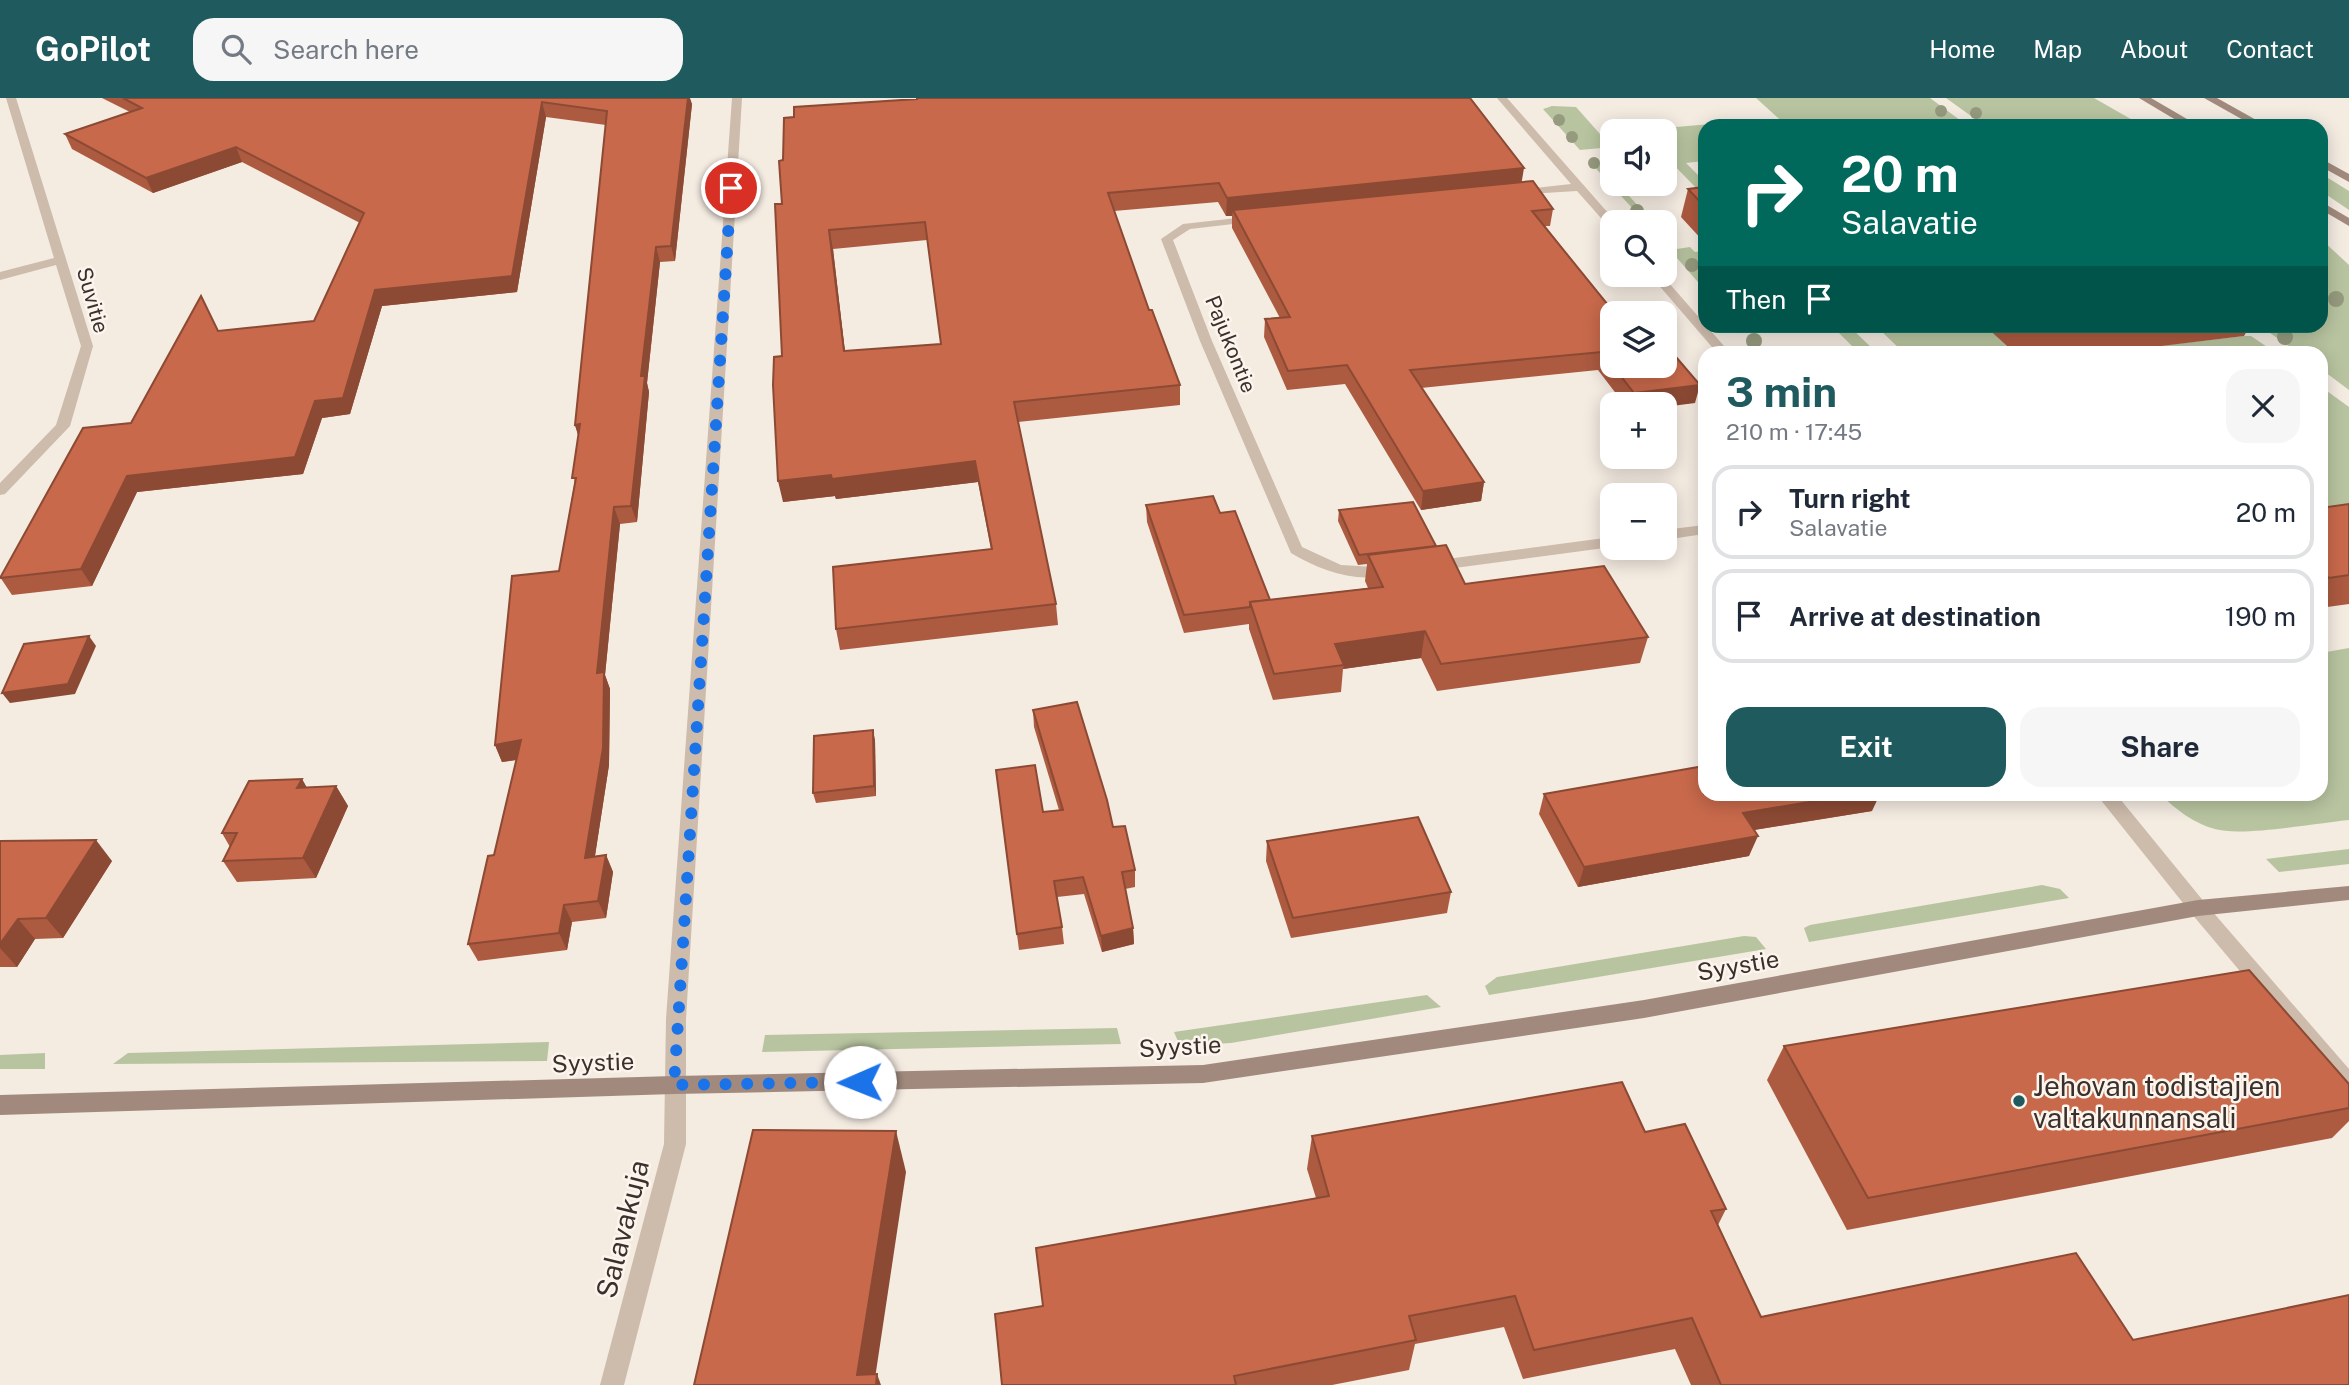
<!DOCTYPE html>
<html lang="en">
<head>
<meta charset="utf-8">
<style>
	:root { --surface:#fff; --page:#f6f6f7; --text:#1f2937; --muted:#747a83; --line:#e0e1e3; --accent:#1f5a5e }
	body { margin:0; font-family:"Public Sans",sans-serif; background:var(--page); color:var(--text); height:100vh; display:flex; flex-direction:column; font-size:26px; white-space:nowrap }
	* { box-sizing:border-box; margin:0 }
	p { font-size:23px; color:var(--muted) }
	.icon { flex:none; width:38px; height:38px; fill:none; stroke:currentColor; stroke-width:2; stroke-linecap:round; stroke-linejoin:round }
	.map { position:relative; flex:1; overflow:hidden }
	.panel { position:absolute; left:1698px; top:248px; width:630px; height:455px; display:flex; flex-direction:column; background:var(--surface); border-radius:21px; box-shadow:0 4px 18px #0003 }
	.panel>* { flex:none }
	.banner { position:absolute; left:1698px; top:21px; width:630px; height:214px; border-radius:21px; box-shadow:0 4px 18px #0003; background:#00695c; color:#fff; overflow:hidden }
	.fabs { position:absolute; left:1600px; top:21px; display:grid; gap:14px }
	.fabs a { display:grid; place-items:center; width:77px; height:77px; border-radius:14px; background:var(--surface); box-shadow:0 4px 18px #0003; font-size:35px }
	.pin { position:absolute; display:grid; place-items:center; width:60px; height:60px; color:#fff; margin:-30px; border:4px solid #fff; border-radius:50%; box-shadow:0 2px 7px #0007 }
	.me { position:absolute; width:77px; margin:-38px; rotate:269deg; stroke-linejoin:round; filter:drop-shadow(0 0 5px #0008) }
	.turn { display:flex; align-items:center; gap:24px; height:147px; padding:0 28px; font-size:32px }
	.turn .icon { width:91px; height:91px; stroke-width:2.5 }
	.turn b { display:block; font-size:49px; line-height:60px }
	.then { display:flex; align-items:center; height:66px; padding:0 28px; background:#0003; gap:14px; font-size:26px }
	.round { display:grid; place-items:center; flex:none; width:74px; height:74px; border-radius:21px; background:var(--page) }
	.summary { display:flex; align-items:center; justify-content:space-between; height:119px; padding:0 28px }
	h1 { font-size:42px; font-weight:700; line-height:52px; color:var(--accent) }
	.action { display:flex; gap:14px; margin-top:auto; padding:14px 28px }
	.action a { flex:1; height:80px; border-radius:21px; background:var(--accent); color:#fff; font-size:28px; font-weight:700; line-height:80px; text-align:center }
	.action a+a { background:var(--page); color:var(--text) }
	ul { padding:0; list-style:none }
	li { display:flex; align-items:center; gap:21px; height:94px; margin:0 14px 10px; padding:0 14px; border:4px solid var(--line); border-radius:21px }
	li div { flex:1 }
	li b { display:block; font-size:26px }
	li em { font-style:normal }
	header { display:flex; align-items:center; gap:42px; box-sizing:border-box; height:98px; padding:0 35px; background:var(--accent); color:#fff }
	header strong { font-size:33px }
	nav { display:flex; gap:38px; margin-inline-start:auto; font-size:24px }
	.search { width:490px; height:63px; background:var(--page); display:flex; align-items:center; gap:18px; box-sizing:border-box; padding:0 24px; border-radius:21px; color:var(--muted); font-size:26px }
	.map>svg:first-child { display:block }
	.green { fill:#b8c4a0 }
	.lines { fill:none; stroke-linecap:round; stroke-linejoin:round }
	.street { fill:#cdbbac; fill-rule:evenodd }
	.secondary { fill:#a18a7d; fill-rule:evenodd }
	.tree { fill:#969b7f }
	.wall { fill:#ac5a40; fill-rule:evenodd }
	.shaded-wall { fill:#8c4a34 }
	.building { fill:#c8694b; stroke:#8c4a34; stroke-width:2; fill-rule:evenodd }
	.route { stroke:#1a73e8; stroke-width:12; stroke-dasharray:0 21.6 }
	.poi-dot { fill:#1f5a5e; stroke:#fbf5ee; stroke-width:2.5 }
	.labels { text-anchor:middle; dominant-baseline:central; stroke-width:5; stroke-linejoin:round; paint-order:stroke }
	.far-street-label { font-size:21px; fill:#3b302b; stroke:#fbf5ee }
	.street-label { font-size:24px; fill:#3b302b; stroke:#fbf5ee }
	.near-poi-label { font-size:28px; fill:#3b302b; stroke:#fbf5ee; text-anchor:start }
	.near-street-label { font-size:28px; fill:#3b302b; stroke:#fbf5ee }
</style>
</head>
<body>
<header>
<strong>GoPilot</strong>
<div class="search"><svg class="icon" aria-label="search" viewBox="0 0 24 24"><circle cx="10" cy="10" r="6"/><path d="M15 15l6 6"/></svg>Search here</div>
<nav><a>Home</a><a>Map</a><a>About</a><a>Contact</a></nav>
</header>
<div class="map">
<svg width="2349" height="1287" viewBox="0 0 2349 1287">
	<rect width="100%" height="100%" fill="#f4ebe1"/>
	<!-- green -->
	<g class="green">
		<path d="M1756 0H1930L1968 28H1787Z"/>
		<path d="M1946 0H2094L2143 28H1985Z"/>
		<path d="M1552 8 1576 9 1600 36 1612 35V49L1580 52 1543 11Z"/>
		<path d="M1758 22 1764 28H1704V63L1686 65 1704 83V98L1664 57V33H1629Z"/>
		<path d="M1589 63 1598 64 1612 79V86H1618L1653 124H1645Z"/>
		<path d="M2320 75 2349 93V112L2321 93Z"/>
		<path d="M2321 141 2349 167V292L2321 271 2320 256 2299 255 2260 228H2320Z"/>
		<path d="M1690 149 1695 154 1704 153V191L1670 152Z"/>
		<path d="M1832 228H1849L1877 255H1859Z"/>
		<path d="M1898 228H1985L2016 255H1904L1878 230Z"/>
		<path d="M2251 238 2276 255H2095L2244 238Z"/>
		<path d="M2320 288 2349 309V414L2320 417Z"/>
		<path d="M2349 550V722C2317 725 2242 739 2215 731 2195 726 2175 711 2161 697L2320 696 2321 555Z"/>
		<path d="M2349 751V766L2279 774 2266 761Z"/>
		<path d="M2042 787 2060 791 2069 800 1809 844 1804 830 1810 827Z"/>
		<path d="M1744 838 1756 839 1766 851 1489 897 1485 888 1497 879Z"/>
		<path d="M1427 897 1441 909 1231 945 1180 948 1174 934Z"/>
		<path d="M1117 930 1121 946 762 954 765 937Z"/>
		<path d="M549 944 547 963 113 966 128 955Z"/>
		<path d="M45 955V971H0V957Z"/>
	</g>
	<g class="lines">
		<!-- street -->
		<g class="street">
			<path d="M6 0H16L93 248 70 328 5 396 0 397V385L56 327 81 248 56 167 0 182V174L54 160Z"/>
			<path d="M732 0H742L686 921V1046L624 1287H600L664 1046 666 921Z"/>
			<path d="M1497 0H1507L1616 124H1612V129L1608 128 1577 93 1513 97 1511 95 1517 92 1571 86Z"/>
			<path d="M1255 118 1259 119V123L1190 131 1173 142 1212 243 1302 449 1341 467 1392 470 1395 473 1392 476C1357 486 1321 473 1291 455L1200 243 1161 141 1183 126Z"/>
			<path d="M1650 177H1662L1731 256H1718Z"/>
			<path d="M1704 427V436L1664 442V432Z"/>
			<path d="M1612 439V449L1432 473 1424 468 1432 463Z"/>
			<path d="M2096 696H2116L2205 805 2349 971V995L2341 993 2191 815Z"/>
		</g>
		<!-- secondary -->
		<g class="secondary">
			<path d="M2139 0H2151L2199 28H2186Z"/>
			<path d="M2204 0H2217L2267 28H2254Z"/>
			<path d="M2320 60 2349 76V84L2320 68Z"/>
			<path d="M2320 103 2349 120V128L2320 111Z"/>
			<path d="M2349 788V802L2198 818 1644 920 1203 985 674 996 0 1017V997L674 978 1203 967 1644 902 2198 802Z"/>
		</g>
	</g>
	<!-- trees -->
	<g class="tree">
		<circle cx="1941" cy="13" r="6"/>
		<circle cx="1976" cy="15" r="6"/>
		<circle cx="1559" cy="22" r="6"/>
		<circle cx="1572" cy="39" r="6"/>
		<circle cx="1594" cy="65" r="6"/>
		<circle cx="1637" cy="113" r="7"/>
		<circle cx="1692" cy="167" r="7"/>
		<circle cx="2336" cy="201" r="8"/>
		<circle cx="2285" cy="239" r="8"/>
		<circle cx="1754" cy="243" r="8"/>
	</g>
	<!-- wall -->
	<g class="wall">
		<path d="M102 0H688L692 6 675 163 660 164 647 285 649 294 637 424 620 426 605 577 610 591 609 667 595 758 606 757 613 774 606 820 572 824 567 852 478 863 468 846 494 757 517 662 502 664 495 647 559 473 574 387 578 337 575 327 606 27 546 19 517 194 382 208 350 316 322 320 303 376 137 394 92 488 12 497 0 479 131 325 218 233 314 223 360 125 242 64 153 95 72 51 65 36 130 14Z"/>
		<path d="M917 1 1522 84 1553 111 1550 128H1545L1612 215V268H1664L1695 305 1624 306 1598 272 1421 290 1484 384 1481 403 1421 412 1345 286 1287 292 1264 239 1265 221 1280 220 1232 130V118H1226L1218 104 1114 113 1149 212 1180 287V307L1018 324 1056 506 1058 527 840 552 836 531 991 451 978 384 836 401 835 398 783 404 782 106 783 62 794 19ZM927 142 941 246 845 253 833 151Z"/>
		<path d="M1704 89V144L1681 119 1688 91Z"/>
		<path d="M1985 228H2250L2244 238 2095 256H2016Z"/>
		<path d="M2349 406V506L2320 510V410Z"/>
		<path d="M1146 407 1220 415 1270 502 1368 490 1365 483 1367 466 1358 467 1338 423 1339 412 1436 448 1465 486 1648 539 1640 565 1437 593 1421 560 1343 571 1341 594 1273 602 1249 531V526L1184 535 1147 424Z"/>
		<path d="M1033 612 1113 729 1135 772V789L1125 791 1133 830 1134 846 1102 854 1084 796 1057 799 1062 829 1064 846 1019 852 996 672 1043 714 1059 712 1034 629Z"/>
		<path d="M873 632 875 643 876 698 816 705 813 695Z"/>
		<path d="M302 681 306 689 336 688 348 708 316 780 237 784 223 763 230 749 222 735Z"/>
		<path d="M1544 696 1872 713 1754 732 1749 758 1578 789 1539 716Z"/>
		<path d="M0 743 112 763 63 840 35 841 17 869H0Z"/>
		<path d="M1267 743 1451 794 1447 815 1291 840 1266 763Z"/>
		<path d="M1784 948 2349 986V1023L2332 1040 1847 1132 1767 982Z"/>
		<path d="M1645 1034 1726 1111 1718 1127 1761 1219 2133 1242 2349 1287H1691L1675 1251 1523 1281 1504 1229 1415 1246 1409 1272 1332 1287H1002L1043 1208 1316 1100 1307 1071 1312 1038Z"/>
	</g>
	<!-- shaded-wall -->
	<g class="shaded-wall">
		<path d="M688 0H690L692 6 675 163 671 148Z"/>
		<path d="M542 4 546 19 517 194 382 208 350 316 322 320 303 376 137 394 92 488 81 471 127 378 315 303 375 192Z"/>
		<path d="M236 49 242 64 153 95 146 80Z"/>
		<path d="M1524 70 1521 88 1233 112 1232 118H1226L1227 100Z"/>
		<path d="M829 132 833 151 847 273 844 253Z"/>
		<path d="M656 149 660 164 647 285 649 294 637 424 631 408 641 278Z"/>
		<path d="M1700 287 1695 305 1664 309V306H1631L1634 295Z"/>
		<path d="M580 326V343L575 327Z"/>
		<path d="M975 363 978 384 836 401 835 398 783 404 778 383 831 377Z"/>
		<path d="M1484 384 1481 403 1421 412 1423 393Z"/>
		<path d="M614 409 620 426 605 577 610 591 609 667 592 777 585 760 597 575Z"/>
		<path d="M1425 533 1421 560 1343 571 1344 567 1335 546Z"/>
		<path d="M89 538 96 548 75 596 10 605 2 595Z"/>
		<path d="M873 632 875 643 876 698 874 688Z"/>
		<path d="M521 642 529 660 502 664 495 647Z"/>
		<path d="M302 681 314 702 297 690Z"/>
		<path d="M336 688 348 708 316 780 303 760Z"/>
		<path d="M1857 696H1880L1872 713 1735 735 1743 715Z"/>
		<path d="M1758 738 1749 758 1578 789 1584 769Z"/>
		<path d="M96 742 112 763 63 840 46 820Z"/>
		<path d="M606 757 613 774 606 820 598 803Z"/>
		<path d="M564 807 572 824 567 852 559 835Z"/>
		<path d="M18 821 35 841 17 869 0 850V846Z"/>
		<path d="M1133 830 1134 846 1102 854 1101 838Z"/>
		<path d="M896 1033 906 1074 874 1287 857 1277Z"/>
		<path d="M877 1276 881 1287H876Z"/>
	</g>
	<!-- building -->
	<g class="building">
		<path d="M123 0H688L671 148 656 149 641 278H645L631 408 614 409 597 575 604 574 603 650 585 760 606 757 598 803 564 807 559 835 468 846 488 758 494 757 521 642 495 647 512 478 559 473 576 380H572L580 326 575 327 607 13 542 4 512 178 375 192 343 300 315 303 295 359 127 378 81 471 0 480 83 330 131 325 201 198 218 233 314 223 364 115 236 49 146 80 65 36 142 10Z"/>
		<path d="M917 0H1470L1524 70 1227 100 1219 85 1108 95 1149 212H1152L1180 287 1014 304 1056 506 836 531 833 469 992 451 975 363 832 381 831 377 778 383 773 287 774 259 782 258 775 106H782L779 63 783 62 784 20 794 19V9L917 1ZM925 124 941 246 844 253 829 132Z"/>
		<path d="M1533 83 1553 111 1532 113 1612 212 1633 210 1637 215H1612V266L1602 254 1410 272 1484 384 1423 393 1347 267 1288 273 1265 221 1290 219 1233 112Z"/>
		<path d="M1704 89V108L1688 91Z"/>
		<path d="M2038 228H2062L2040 230Z"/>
		<path d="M1664 245 1700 287 1634 295 1613 268H1664Z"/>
		<path d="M1213 398 1220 415 1235 413 1270 502 1250 504V509L1184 517 1146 407Z"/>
		<path d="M1413 404 1436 448 1359 457 1339 412Z"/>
		<path d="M2349 406V477L2329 480 2320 472V410Z"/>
		<path d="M1446 447 1465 486 1604 468 1648 539 1441 566 1425 533 1335 546 1344 567 1274 576 1250 504 1383 489 1368 457Z"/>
		<path d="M89 538 68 586 2 595 24 546Z"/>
		<path d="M1077 604 1107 702 1113 729 1125 728 1135 772 1122 774 1133 830 1101 838 1083 779 1054 783 1062 829 1017 836 996 672 1035 667 1043 714 1063 712 1033 612Z"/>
		<path d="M873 632 874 688 813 695 814 638Z"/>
		<path d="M1704 668V696H1857L1743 715 1758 738 1584 769 1544 696Z"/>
		<path d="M302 681 297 690 336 688 303 760 223 763 237 735H222L249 683Z"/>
		<path d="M1418 719 1451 794 1293 820 1267 743Z"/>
		<path d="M96 742 46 820 18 821 0 846V743Z"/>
		<path d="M2249 872 2349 986V1010L1868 1100 1784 948Z"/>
		<path d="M1622 984 1645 1034 1685 1026 1726 1111 1711 1113 1761 1219 2076 1155 2133 1242 2349 1197V1287H1721L1692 1220 1534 1252 1515 1198 1409 1218 1416 1242 1234 1278 1236 1287H1002L995 1216 1043 1208 1036 1150 1329 1098 1312 1038Z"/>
		<path d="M753 1032 896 1033 857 1277 877 1276 876 1287H694Z"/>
	</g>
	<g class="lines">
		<!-- route -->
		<path class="route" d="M731 90 674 987 860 984"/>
	</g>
	<!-- markers -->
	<circle class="poi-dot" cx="2019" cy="1003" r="7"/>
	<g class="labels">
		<!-- far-street labels -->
		<g class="far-street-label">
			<text transform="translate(93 202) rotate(74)">Suvitie</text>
			<text transform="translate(1231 246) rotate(68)">Pajukontie</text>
		</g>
		<!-- street labels -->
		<g class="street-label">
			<text transform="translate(1738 867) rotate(-10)">Syystie</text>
			<text transform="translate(1180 948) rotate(-3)">Syystie</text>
			<text transform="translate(593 964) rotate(-2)">Syystie</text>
		</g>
		<!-- near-poi labels -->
		<g class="near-poi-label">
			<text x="2033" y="987">Jehovan todistajien<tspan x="2033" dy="32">valtakunnansali</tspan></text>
		</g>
		<!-- near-street labels -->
		<g class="near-street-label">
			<text transform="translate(622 1131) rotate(-76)">Salavakuja</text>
		</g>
	</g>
</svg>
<div class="fabs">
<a><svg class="icon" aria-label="sound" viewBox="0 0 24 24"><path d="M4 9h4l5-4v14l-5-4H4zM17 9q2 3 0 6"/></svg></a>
<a><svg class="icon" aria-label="search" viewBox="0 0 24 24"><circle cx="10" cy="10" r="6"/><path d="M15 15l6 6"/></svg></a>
<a><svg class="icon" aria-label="layers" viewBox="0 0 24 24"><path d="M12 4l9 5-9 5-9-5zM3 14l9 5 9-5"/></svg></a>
<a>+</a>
<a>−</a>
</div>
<div class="pin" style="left:731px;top:90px;background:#d93025"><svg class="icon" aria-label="arrive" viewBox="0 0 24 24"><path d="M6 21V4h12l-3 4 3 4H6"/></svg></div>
<svg class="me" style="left:860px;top:984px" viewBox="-20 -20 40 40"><circle r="19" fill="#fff"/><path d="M0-13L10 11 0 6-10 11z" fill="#1a73e8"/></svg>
<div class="banner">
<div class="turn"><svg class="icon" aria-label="right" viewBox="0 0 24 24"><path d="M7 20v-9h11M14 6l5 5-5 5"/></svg><div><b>20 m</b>Salavatie</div></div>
<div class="then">Then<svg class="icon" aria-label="arrive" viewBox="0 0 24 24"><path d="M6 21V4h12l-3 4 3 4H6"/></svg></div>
</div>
<section class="panel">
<div class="summary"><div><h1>3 min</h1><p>210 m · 17:45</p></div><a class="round"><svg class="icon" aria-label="close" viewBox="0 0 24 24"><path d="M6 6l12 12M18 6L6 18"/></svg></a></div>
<ul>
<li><svg class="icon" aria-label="right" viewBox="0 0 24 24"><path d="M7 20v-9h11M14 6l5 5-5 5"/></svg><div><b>Turn right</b><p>Salavatie</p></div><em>20 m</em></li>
<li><svg class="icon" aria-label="arrive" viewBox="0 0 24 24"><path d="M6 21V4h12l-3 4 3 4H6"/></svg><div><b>Arrive at destination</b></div><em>190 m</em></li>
</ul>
<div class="action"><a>Exit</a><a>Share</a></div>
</section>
</div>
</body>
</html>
